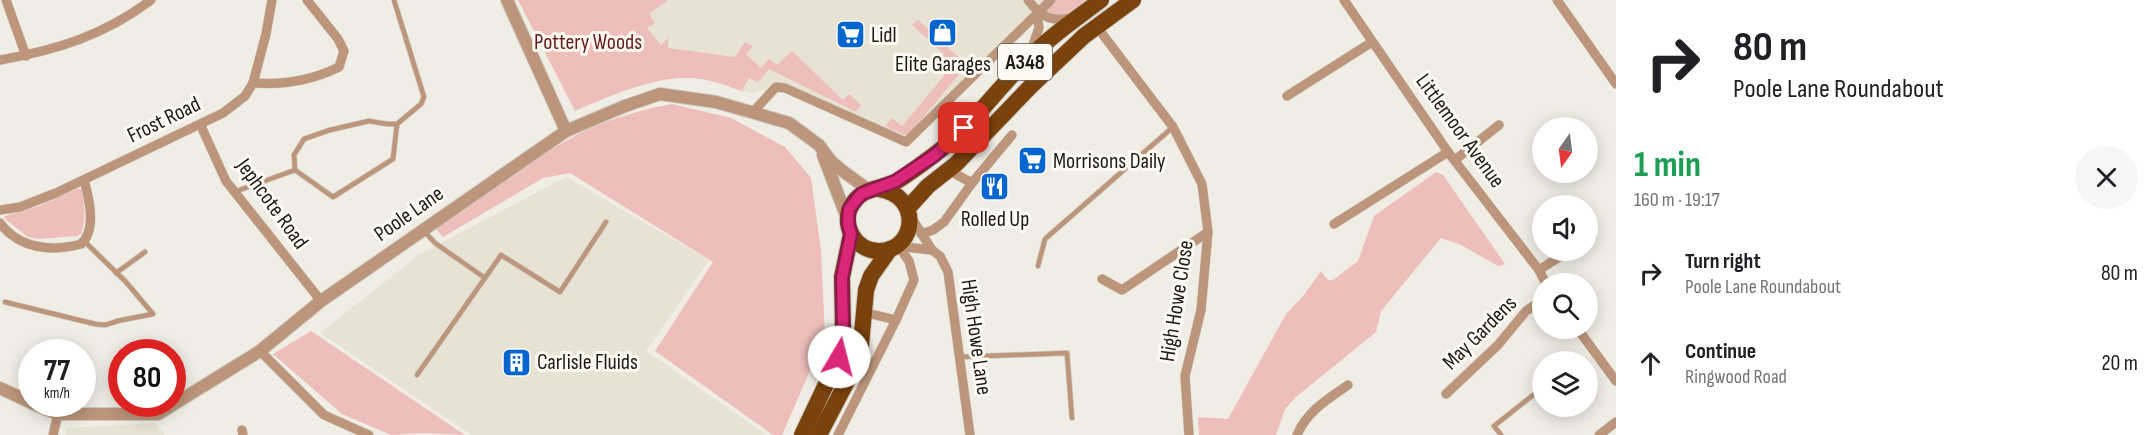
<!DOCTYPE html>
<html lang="en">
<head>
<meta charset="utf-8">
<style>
	:root { --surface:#fff; --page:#f6f6f6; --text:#202124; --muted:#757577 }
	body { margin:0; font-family:"Sofia Sans Condensed",sans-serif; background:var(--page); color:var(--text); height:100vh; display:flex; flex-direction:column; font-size:22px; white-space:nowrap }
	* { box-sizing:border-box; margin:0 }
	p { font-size:20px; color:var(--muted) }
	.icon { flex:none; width:33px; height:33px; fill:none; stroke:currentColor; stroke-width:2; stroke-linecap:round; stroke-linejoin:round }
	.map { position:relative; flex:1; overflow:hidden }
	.drawer { display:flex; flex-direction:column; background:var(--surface); width:540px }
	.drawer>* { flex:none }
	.top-card { background:#fff; color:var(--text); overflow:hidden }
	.needle { width:39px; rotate:194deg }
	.tools { position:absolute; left:1532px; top:117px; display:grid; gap:12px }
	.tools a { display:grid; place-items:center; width:66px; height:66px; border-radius:50%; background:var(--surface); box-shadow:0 3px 15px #0003; font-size:30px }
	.speed { position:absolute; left:18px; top:339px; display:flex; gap:12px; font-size:30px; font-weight:700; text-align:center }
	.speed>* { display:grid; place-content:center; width:78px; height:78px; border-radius:50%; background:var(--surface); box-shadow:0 3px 15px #0003; line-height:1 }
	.speed small { font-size:15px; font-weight:400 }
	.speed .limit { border:9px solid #d22; background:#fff; color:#111 }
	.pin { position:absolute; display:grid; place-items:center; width:51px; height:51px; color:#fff; margin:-26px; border-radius:12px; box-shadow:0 3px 9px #0006 }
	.me { position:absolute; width:66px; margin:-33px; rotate:8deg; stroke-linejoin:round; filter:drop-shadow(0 0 4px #0008) }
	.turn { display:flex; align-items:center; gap:21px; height:126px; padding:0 18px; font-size:27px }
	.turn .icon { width:78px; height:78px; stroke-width:2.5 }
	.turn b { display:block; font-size:42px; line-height:51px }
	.round { display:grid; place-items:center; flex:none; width:63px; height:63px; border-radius:32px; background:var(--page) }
	.summary { display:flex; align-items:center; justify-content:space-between; height:102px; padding:0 18px }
	h1 { font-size:36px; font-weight:700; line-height:45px; color:#1e9e55 }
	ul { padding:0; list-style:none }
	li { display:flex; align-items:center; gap:18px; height:90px; padding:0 18px }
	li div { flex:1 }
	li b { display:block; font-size:22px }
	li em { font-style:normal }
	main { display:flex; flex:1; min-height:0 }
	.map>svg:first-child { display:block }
	.built { fill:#e7e2d3 }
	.green { fill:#edbeba }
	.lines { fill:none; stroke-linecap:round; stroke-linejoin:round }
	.service-casing { stroke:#cecbc4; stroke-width:6 }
	.minor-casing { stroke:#cecbc4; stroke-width:10 }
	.tertiary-casing { stroke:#cecbc4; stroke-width:14 }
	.trunk-casing { stroke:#cecbc4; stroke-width:18 }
	.service { stroke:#bc957a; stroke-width:4.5 }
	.minor { stroke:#bc957a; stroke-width:9 }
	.tertiary { stroke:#bc957a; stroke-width:12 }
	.trunk { stroke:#7a420c; stroke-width:16 }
	.route-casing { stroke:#8e194d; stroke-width:15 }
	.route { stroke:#db2777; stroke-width:10 }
	.labels { text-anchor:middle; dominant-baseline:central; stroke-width:6; stroke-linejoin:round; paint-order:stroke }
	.shield { fill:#fdfaf2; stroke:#605e5a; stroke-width:1.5 }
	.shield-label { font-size:21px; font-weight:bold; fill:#1c1b19 }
	.poi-label { font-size:22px; fill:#1c1b19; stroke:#fdfaf2; text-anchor:start }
	.park-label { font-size:22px; fill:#641b1c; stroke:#fdfaf2 }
	.street-label { font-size:22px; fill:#1c1b19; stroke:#fdfaf2 }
</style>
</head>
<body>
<main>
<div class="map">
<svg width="1616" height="435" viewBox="0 0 1616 435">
	<rect width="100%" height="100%" fill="#f0ede5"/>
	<!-- built -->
	<g class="built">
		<path d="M654 0H1051L906 142 776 87 752 93 742 91 749 78 644 58 629 31Z"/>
		<path d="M566 177 709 260 646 351 766 435H472L320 333 420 254Z"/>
		<path d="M155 423 165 435H65L67 428Z"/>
	</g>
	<!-- green -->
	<g class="green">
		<path d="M518 0H668L649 14 655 23 647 28 661 45 668 38V48L735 57 745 42 753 46 746 54 761 68 769 59 777 65 792 51 843 100 849 94 861 105 856 112 769 69 758 82 749 78 742 91C729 87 715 81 701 79 664 72 609 96 575 111Z"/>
		<path d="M1051 0H1101L1061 20 1037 12Z"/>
		<path d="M918 20 967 65 910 133 904 135 885 126 892 118 902 126 948 71 937 62 944 54 912 25Z"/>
		<path d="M672 104 731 118 785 147 811 178 821 250 825 336 782 435H773L655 351 713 262 570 173 543 178 443 237 435 228C480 198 525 163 573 137 599 122 642 109 672 104Z"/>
		<path d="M1436 172 1443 175 1505 264 1498 266 1461 245 1441 238 1381 311 1376 332 1296 397 1285 409 1276 435H1199L1198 417 1228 419 1286 314 1304 295 1321 271 1328 280H1333L1358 261 1374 216Z"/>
		<path d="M77 189H81C85 201 86 222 81 234L77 236 38 239 28 237 4 218 5 216 39 206Z"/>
		<path d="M311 331 465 435 424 433 391 435 342 414 273 354Z"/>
	</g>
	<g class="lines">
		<defs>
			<g id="service">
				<path d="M295 170 333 197 393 159 397 124"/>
				<path d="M234 192 295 170 294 155 304 139 330 130 369 121 387 124H397L421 104 424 97 394 0"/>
				<path d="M425 232 435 243 485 278"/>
				<path d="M84 241 126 282 153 314 117 321"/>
				<path d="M1038 266 1045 239 1173 127"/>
				<path d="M116 273 145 252"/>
				<path d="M5 302 95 324 105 325 118 321"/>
				<path d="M959 357 1067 353 1072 418"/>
				<path d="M417 375 501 255 560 292 606 222"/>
				<path d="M1501 435 1494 426 1537 392"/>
			</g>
			<g id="minor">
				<path d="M6 0 26 56"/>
				<path d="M1028 0C1041 17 1051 22 1072 18"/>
				<path d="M1344 0 1448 152 1539 270 1546 284"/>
				<path d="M1557 0 1616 84"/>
				<path d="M1097 27 1173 127 1202 184 1208 232 1201 310 1185 376 1189 435"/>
				<path d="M1030 53 1039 28 1037 12"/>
				<path d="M0 60C57 50 105 35 151 0"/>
				<path d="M253 83C282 85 313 80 339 67L344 51 338 39 307 0"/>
				<path d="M1287 96 1372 42"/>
				<path d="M753 112 776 87 785 88 906 142 1051 0"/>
				<path d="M200 124 226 181 321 301"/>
				<path d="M1455 160 1499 125"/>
				<path d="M948 170 972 183"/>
				<path d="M0 210 20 207 56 193 223 113 245 96 253 83 266 34 272 0"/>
				<path d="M911 217 932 250 940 256 948 272 970 435"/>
				<path d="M0 223C19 249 52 252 81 244 97 230 89 198 84 180"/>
				<path d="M1334 224 1448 152"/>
				<path d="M921 234 933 230 944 222 972 183 1012 135"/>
				<path d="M1587 240 1592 237"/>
				<path d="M896 246 932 250"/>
				<path d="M1539 270 1570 250"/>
				<path d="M1102 279 1122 290 1208 232"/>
				<path d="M863 312 896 320"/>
				<path d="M1577 328 1616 381"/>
				<path d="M260 351 324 415 369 435"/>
				<path d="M1446 394 1498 345 1526 311 1542 300"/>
				<path d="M242 430 243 435"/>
				<path d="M53 435 58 414"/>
				<path d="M838 435 896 320 914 280 909 261 899 247"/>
				<path d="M1297 435C1307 411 1328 399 1348 385"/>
				<path d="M1599 435 1616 422"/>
			</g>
			<g id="tertiary">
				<path d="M507 0 566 131"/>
				<path d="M823 155 847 218"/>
				<path d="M0 388 32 403"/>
				<path d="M33 404 58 414H158L260 351 321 301 566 131 625 106 660 94 716 102 789 123 819 145 831 161 844 172 869 190"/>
			</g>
			<g id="trunk">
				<path d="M879 189C921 195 918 249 880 251 855 252 839 223 853 203 862 188 882 189 897 181 910 173 922 164 934 155 970 128 995 91 1027 60 1049 37 1076 19 1101 0"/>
				<path d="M908 208 928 186 956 164 1030 87 1084 36 1133 0"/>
				<path d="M802 435 839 357 843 329 842 277 851 234"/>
				<path d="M819 435 856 364 861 345 866 290 871 276 890 249"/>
			</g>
		</defs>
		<!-- service casing -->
		<use href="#service" class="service-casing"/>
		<!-- minor casing -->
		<use href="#minor" class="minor-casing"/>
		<!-- tertiary casing -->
		<use href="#tertiary" class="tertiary-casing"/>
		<!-- trunk casing -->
		<use href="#trunk" class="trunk-casing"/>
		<!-- service -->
		<use href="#service" class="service"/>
		<!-- minor -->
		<use href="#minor" class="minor"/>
		<!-- tertiary -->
		<use href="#tertiary" class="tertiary"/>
		<!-- trunk -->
		<use href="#trunk" class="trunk"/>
	</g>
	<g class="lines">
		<defs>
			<path id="route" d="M839 357 843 329 842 278 851 234 848 224 849 209 861 194 896 181 935 155 964 128"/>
		</defs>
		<!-- route casing -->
		<use href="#route" class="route-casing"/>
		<!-- route -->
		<use href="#route" class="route"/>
	</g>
	<!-- icons -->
	<defs>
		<symbol id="shop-square" viewBox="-11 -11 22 22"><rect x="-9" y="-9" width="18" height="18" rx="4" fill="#0365ce" stroke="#fdfaf2"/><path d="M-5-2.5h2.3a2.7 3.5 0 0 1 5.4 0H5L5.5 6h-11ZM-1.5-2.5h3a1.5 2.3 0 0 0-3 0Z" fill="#fff"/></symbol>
		<symbol id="supermarket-square" viewBox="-11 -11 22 22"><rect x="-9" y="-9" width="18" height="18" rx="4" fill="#0365ce" stroke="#fdfaf2"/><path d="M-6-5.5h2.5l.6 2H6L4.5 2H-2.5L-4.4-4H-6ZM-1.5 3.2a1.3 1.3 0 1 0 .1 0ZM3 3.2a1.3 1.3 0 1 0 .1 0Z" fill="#fff"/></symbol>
		<symbol id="restaurant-square" viewBox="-11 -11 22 22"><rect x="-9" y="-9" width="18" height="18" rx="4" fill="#0365ce" stroke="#fdfaf2"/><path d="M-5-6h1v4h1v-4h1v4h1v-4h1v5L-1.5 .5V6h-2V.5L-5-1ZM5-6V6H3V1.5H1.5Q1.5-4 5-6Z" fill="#fff"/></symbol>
		<symbol id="building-square" viewBox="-11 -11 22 22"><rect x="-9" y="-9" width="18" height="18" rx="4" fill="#0365ce" stroke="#fdfaf2"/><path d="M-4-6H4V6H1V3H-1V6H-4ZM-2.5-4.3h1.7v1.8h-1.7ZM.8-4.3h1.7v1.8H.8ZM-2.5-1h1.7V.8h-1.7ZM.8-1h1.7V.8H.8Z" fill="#fff"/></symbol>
	</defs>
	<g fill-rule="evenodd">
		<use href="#shop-square" x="926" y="16" width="33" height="33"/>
		<use href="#supermarket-square" x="834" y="18" width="33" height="33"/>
		<use href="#supermarket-square" x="1016" y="144" width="33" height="33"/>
		<use href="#restaurant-square" x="978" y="170" width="33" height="33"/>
		<use href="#building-square" x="500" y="346" width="33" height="33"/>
	</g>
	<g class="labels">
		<!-- shield labels -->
		<rect class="shield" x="998" y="44" width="54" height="36" rx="4.5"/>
		<g class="shield-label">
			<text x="1025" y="62">A348</text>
		</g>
		<!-- poi labels -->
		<g class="poi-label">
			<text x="871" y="35">Lidl</text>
			<text x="943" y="64" text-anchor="middle">Elite Garages</text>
			<text x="1053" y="161">Morrisons Daily</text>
			<text x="995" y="219" text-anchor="middle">Rolled Up</text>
			<text x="537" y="362">Carlisle Fluids</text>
		</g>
		<!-- park labels -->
		<g class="park-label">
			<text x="588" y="42">Pottery Woods</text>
		</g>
		<!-- street labels -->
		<g class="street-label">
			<text transform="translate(164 120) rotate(-26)">Frost Road</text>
			<text transform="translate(1460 131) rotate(54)">Littlemoor Avenue</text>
			<text transform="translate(272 204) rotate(54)">Jephcote Road</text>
			<text transform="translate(409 214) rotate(-35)">Poole Lane</text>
			<text transform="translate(1177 301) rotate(-81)">High Howe Close</text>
			<text transform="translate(1480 333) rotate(-45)">May Gardens</text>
			<text transform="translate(976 337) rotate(82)">High Howe Lane</text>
		</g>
	</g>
</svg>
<div class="tools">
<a><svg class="needle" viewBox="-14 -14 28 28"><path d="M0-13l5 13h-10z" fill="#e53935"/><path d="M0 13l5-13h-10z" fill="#757577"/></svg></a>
<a><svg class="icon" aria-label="sound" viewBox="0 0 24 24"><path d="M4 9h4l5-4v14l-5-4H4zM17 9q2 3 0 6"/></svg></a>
<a><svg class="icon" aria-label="search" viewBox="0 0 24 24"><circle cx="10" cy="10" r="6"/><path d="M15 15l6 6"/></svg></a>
<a><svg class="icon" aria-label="layers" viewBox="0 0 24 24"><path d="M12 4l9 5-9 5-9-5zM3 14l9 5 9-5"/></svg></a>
</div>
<div class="speed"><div>77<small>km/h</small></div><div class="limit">80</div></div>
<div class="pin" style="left:964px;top:128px;background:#d93025"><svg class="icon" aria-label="arrive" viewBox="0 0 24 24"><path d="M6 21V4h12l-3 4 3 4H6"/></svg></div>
<svg class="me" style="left:839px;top:357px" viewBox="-20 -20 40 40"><circle r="19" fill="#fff"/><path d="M0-13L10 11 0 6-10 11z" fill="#db2777"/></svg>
</div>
<section class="drawer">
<div class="top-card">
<div class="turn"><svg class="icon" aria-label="right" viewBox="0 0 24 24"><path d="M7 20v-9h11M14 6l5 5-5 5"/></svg><div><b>80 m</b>Poole Lane Roundabout</div></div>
</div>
<div class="summary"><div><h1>1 min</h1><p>160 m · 19:17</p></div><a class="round"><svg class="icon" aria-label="close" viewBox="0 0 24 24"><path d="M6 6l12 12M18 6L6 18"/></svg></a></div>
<ul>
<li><svg class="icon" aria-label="right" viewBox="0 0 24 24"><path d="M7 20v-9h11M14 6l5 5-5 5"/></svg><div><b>Turn right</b><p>Poole Lane Roundabout</p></div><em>80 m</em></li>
<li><svg class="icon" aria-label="ahead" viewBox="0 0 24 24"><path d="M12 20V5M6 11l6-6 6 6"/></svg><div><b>Continue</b><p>Ringwood Road</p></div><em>20 m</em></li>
</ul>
</section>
</main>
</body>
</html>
